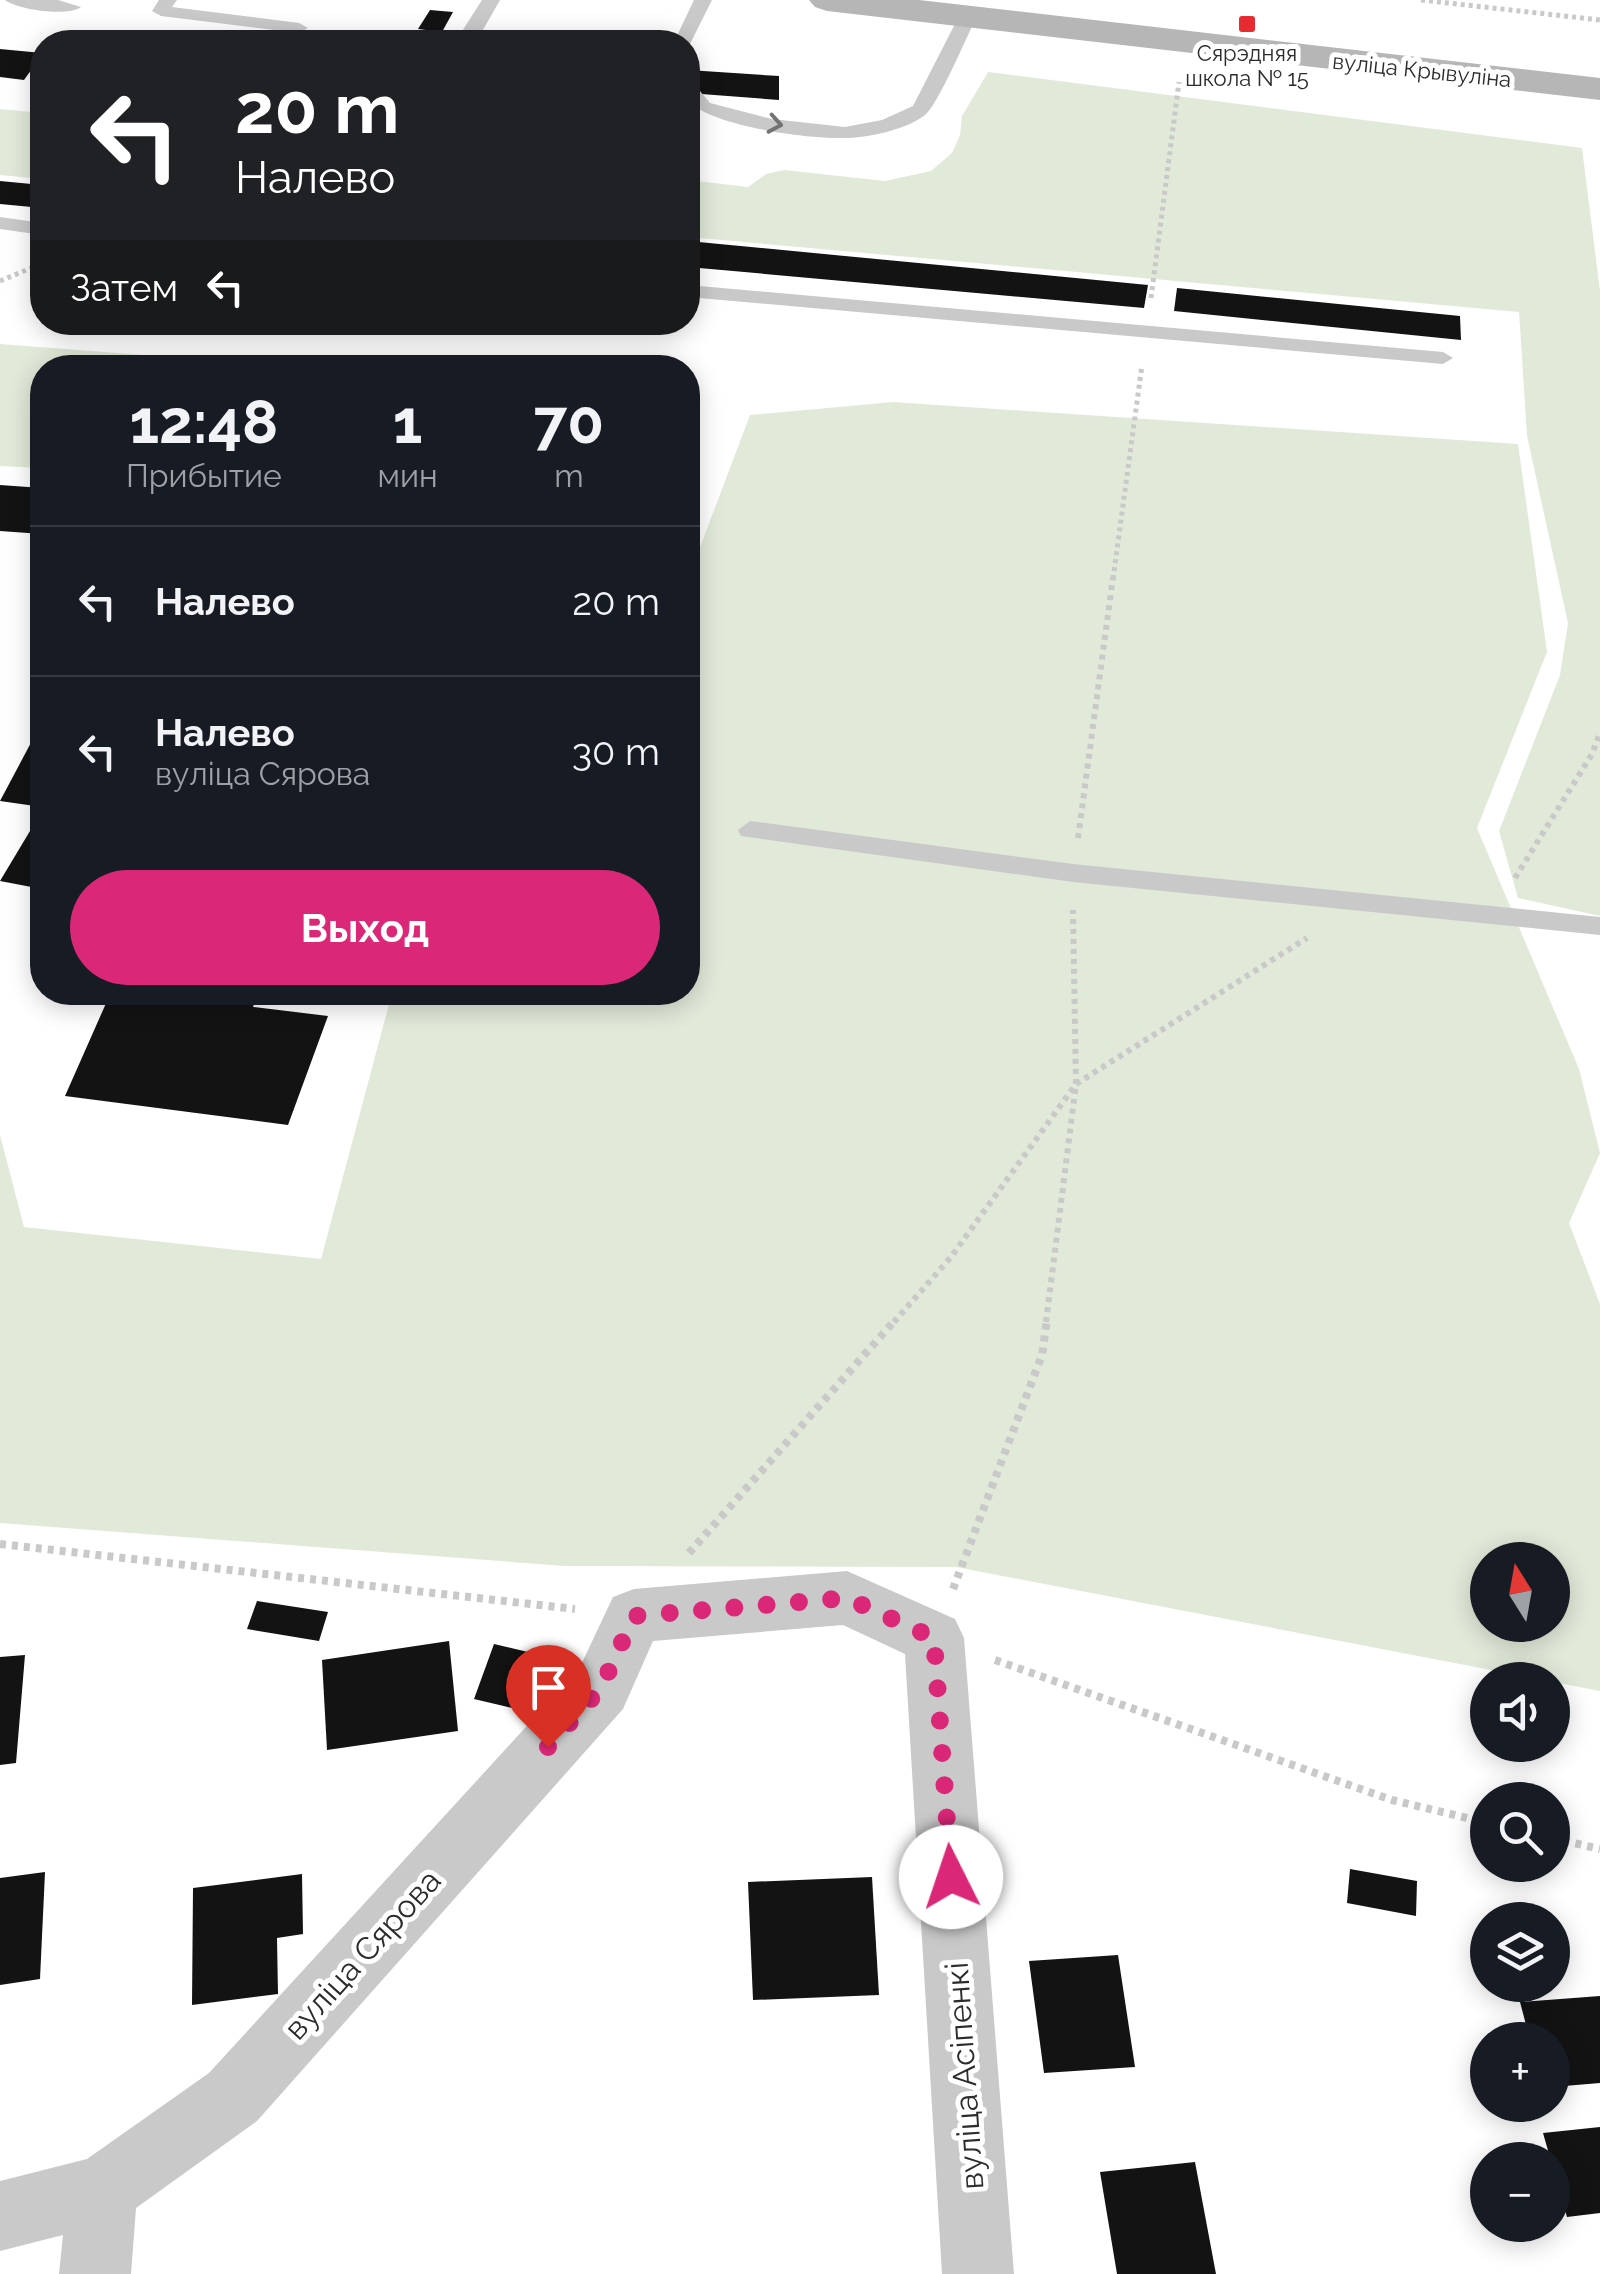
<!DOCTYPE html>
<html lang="ru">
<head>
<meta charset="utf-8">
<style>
	:root { --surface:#171b24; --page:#20242c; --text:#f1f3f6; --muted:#9ea1a6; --line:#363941; --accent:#db2777 }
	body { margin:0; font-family:Raleway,sans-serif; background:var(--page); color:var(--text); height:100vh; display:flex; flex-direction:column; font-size:38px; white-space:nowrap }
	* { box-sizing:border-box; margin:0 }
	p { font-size:32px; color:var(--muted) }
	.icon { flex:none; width:55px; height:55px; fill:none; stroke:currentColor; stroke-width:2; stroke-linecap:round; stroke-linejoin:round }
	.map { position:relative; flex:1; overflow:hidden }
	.sheet { position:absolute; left:30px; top:355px; width:670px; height:650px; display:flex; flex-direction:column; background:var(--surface); border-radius:40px; box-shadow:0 5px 25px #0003 }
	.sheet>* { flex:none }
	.banner { position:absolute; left:30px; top:30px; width:670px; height:305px; border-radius:40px; box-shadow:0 5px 25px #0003; background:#202124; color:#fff; overflow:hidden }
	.needle { width:65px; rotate:349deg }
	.buttons { position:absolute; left:1470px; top:1542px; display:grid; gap:20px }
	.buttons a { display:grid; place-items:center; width:100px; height:100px; border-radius:50%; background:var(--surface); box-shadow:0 5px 25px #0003; font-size:50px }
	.pin { position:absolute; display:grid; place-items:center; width:85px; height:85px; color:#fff; margin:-102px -42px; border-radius:50% 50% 50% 0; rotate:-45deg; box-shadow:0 0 10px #0007 }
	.pin .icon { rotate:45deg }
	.me { position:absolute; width:110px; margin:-55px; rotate:356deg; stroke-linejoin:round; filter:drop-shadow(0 0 8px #0008) }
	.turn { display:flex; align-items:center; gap:35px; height:210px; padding:0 40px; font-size:45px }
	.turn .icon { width:130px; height:130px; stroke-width:2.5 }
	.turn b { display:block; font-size:70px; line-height:85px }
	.then { display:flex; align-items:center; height:95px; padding:0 40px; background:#0003; gap:20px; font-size:38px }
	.eta { display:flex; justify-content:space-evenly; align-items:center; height:170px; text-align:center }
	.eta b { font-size:60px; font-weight:700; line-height:70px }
	.cta { display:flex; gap:20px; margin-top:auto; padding:20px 40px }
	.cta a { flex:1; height:115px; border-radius:60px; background:var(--accent); color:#fff; font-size:40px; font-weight:700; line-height:115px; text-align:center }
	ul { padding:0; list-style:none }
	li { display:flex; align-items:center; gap:30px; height:150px; padding:0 40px; border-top:2px solid var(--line) }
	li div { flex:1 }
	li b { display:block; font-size:38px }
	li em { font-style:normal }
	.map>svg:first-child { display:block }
	.green { fill:#e1ead9; fill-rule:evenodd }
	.building { fill:#131313 }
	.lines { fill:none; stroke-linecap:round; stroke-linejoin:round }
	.path-far2 { stroke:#c9c9c9; stroke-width:5; stroke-dasharray:4 4; stroke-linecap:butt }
	.path-far1 { stroke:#c9c9c9; stroke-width:6; stroke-dasharray:5 5; stroke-linecap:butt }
	.path { stroke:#c9c9c9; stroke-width:8; stroke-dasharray:6 6; stroke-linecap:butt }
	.service { fill:#c9c9c9; fill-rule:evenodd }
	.minor { fill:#c9c9c9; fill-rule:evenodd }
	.secondary { fill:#b6b6b6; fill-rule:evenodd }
	.oneway { stroke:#737373 }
	.route { stroke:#db2777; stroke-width:18; stroke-dasharray:0 32.4 }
	.poi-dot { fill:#e62b31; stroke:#fff; stroke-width:4 }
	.labels { text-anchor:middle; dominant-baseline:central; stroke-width:10; stroke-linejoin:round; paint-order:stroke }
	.far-poi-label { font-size:22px; fill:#2c2c2c; stroke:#fff }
	.far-street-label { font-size:22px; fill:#2c2c2c; stroke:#fff }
	.near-street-label { font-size:32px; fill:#2c2c2c; stroke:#fff }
</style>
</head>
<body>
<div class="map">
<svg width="1600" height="2274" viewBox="0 0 1600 2274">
	<rect width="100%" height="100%" fill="#fff"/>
	<!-- green -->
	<g class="green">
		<path d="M988 72 1582 148 1600 291V916L1518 898 1499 831 1560 675 1568 623 1527 436 1519 312 688 237V180L748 187 766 174 784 170 885 181 931 171 952 153 960 135 962 116Z"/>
		<path d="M0 109 42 113V179L0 175Z"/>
		<path d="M0 344 301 367 42 368V468L0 466Z"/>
		<path d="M893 402 1518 444 1547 652 1477 828 1579 1069 1600 1153 1569 1223 1600 1304V1691L956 1567 565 1566 0 1523V1135L24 1227 321 1259 392 993 688 992V579L750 415ZM1488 1560H1552V1625H1488Z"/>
	</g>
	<!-- building -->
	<g class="building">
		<path d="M430 10 453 12 442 32 418 29Z"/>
		<path d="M0 49 42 53V55L24 80 0 77Z"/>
		<path d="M688 70 779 76V100L688 93Z"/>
		<path d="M0 181 42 185V208L0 204Z"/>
		<path d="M688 241 1148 285 1144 308 688 267Z"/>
		<path d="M1177 288 1460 316 1461 340 1174 311Z"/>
		<path d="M0 485 42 488V534L0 531Z"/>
		<path d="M42 722V807L0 801Z"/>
		<path d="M30 831 42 833V889L0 881Z"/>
		<path d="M111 992 195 1000 197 993 256 999 253 1007 328 1016 288 1125 65 1096Z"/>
		<path d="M257 1601 328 1612 319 1641 247 1629Z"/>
		<path d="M449 1641 458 1731 327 1750 322 1660Z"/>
		<path d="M494 1644 532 1653 521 1683 541 1687 533 1713 474 1699Z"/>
		<path d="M25 1655 16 1763 0 1765V1657Z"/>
		<path d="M1350 1869 1417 1881 1416 1916 1347 1903Z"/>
		<path d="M45 1872 40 1979 0 1985V1878Z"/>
		<path d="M302 1874 303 1934 277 1938 278 1994 192 2005 193 1888Z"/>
		<path d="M872 1877 879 1995 753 2000 748 1882Z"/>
		<path d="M1118 1955 1135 2067 1044 2073 1029 1961Z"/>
		<path d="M1600 1996V2083L1552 2087V2040H1530L1520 2002Z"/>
		<path d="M1600 2127V2213L1567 2217 1543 2133Z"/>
		<path d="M1195 2162 1216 2274H1117L1100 2172Z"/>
	</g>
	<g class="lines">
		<!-- path-far2 -->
		<g class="path-far2">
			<path d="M1421 0 1600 20"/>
			<path d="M0 281 36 266"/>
			<path d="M1151 298 1179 82"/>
			<path d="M1113 579 1142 365"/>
		</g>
		<!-- path-far1 -->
		<g class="path-far1">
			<path d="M1078 838 1113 577"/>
			<path d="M1515 878 1592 754 1600 733"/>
			<path d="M894 1322 951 1257 1076 1084 1307 938"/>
			<path d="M1046 1322 1076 1084 1073 910"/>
		</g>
		<!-- path -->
		<g class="path">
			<path d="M0 1544 575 1609"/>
			<path d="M689 1553 896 1319"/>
			<path d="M953 1589 1042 1355 1047 1319"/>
			<path d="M995 1660 1392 1800 1488 1823"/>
			<path d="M1552 1838 1600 1849"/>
		</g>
		<!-- service -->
		<g class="service">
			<path d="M5 0H58L81 7C67 17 19 10 5 0Z"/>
			<path d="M159 0H177L172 7 299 23 308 28 299 33 161 16 152 11Z"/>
			<path d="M482 0H500L476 42H388L401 31 459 36Z"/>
			<path d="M694 0H712L689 46 674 42Z"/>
			<path d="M967 13 976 18C967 36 938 105 925 115 906 130 867 138 843 138 808 139 709 126 688 100V83L695 85 710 103 772 119 845 127 882 120 913 106 958 18Z"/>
			<path d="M0 217 42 223V235L0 229Z"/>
			<path d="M688 285 1443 352 1453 358 1443 364 688 297Z"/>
			<path d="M750 821 1073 864 1600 917V935L1073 882 741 836 738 830Z"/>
		</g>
		<!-- minor -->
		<path class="minor" d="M847 1571 955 1619 964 1638 1014 2274H942L905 1654 843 1625 653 1641 623 1709 257 2121 136 2208 131 2274H59L63 2235 0 2251V2181L87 2159 209 2073 579 1669 613 1597 634 1589Z"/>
		<!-- secondary -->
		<path class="secondary" d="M809 0H919L1600 78V100L827 11 815 7Z"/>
	</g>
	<!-- one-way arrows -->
	<defs><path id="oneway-chevron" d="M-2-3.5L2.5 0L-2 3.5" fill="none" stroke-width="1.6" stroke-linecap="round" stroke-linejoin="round" transform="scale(2.5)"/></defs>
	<use class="oneway" href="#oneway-chevron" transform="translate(775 124) rotate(10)"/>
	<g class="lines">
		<!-- route -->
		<path class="route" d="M548 1747 601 1688 634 1616 847 1598 934 1638 951 1877"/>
	</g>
	<!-- markers -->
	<rect class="poi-dot" x="1237" y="14" width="20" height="20" rx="5"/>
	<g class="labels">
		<!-- far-poi labels -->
		<g class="far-poi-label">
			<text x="1247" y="53">Сярэдняя<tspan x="1247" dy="25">школа № 15</tspan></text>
		</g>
		<!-- far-street labels -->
		<g class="far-street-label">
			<text transform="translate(1422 70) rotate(6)">вуліца Крывуліна</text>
		</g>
		<!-- near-street labels -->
		<g class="near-street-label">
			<text transform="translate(362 1954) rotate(-48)">вуліца Сярова</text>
			<text transform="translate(964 2076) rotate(-94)">вуліца Асіпенкі</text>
		</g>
	</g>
</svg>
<div class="buttons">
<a><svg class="needle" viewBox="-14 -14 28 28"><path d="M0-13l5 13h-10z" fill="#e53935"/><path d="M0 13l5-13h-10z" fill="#9ea1a6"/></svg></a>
<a><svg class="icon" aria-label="sound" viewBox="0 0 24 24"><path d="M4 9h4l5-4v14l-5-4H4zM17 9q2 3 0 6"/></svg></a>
<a><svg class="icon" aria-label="search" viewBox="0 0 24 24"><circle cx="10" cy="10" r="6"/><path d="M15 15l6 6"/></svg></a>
<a><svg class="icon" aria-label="layers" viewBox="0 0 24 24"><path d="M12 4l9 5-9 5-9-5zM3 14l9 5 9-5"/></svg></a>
<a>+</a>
<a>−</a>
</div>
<div class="pin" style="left:548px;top:1747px;background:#d93025"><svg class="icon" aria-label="arrive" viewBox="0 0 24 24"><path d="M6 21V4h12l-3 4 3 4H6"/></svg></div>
<svg class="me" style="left:951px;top:1877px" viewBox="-20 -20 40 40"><circle r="19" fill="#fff"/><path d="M0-13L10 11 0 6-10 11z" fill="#db2777"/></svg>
<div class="banner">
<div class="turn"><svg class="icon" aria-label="left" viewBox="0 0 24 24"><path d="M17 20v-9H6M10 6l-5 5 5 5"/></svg><div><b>20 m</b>Налево</div></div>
<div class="then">Затем<svg class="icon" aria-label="left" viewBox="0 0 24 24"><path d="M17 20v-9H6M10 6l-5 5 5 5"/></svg></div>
</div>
<section class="sheet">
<div class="eta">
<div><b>12:48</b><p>Прибытие</p></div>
<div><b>1</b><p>мин</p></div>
<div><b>70</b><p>m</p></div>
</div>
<ul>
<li><svg class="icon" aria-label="left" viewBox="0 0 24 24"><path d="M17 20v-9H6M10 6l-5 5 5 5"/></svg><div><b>Налево</b></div><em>20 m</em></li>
<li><svg class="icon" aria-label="left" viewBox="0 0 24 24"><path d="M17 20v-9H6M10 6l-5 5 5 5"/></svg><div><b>Налево</b><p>вуліца Сярова</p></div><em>30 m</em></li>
</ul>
<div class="cta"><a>Выход</a></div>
</section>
</div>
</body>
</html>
